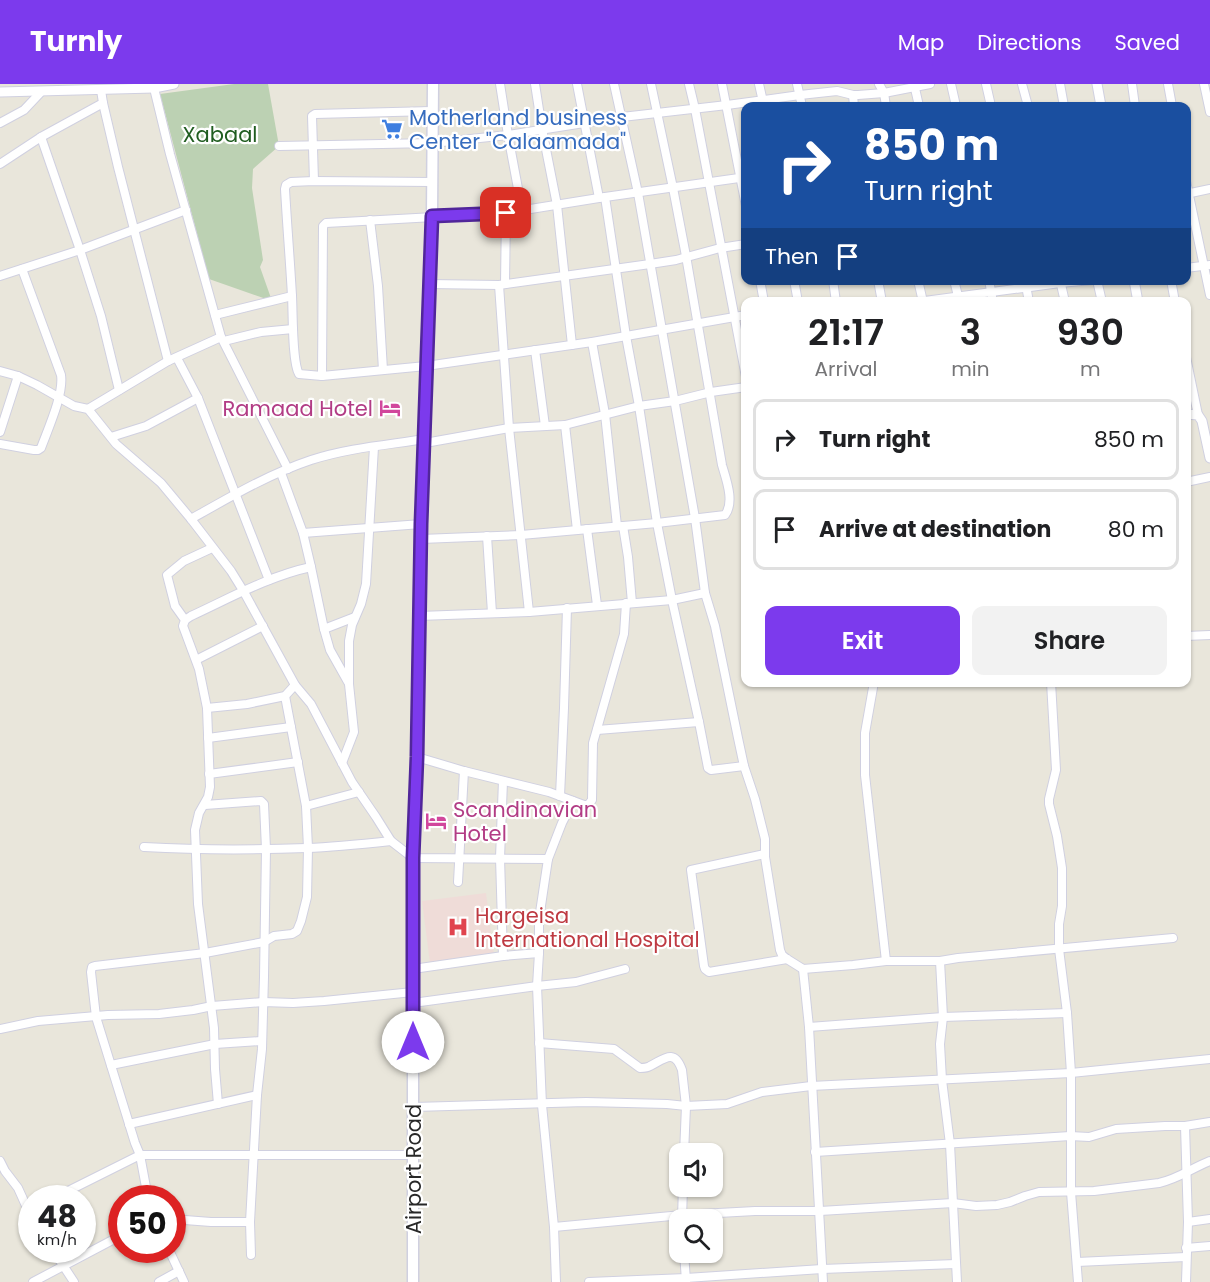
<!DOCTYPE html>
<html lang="en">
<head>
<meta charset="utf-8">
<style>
	:root { --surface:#fff; --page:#f2f2f2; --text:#202124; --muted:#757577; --line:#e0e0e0; --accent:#7c3aed }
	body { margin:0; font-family:Poppins,sans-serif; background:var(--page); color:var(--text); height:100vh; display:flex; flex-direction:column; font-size:22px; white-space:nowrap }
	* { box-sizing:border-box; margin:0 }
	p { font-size:20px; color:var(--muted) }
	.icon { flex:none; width:33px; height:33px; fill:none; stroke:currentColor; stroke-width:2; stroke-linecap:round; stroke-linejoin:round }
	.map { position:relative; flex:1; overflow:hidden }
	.panel { position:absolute; left:741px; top:213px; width:450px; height:390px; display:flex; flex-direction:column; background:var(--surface); border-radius:12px; box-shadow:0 2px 4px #0004 }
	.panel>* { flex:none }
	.top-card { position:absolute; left:741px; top:18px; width:450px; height:183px; border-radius:12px; box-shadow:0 2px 4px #0004; background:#1a4fa0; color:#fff; overflow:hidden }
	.tools { position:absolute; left:669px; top:1059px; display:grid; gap:12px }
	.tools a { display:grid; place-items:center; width:54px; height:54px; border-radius:12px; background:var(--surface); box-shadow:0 2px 4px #0004; font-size:30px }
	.speed { position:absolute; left:18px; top:1101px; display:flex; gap:12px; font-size:30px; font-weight:700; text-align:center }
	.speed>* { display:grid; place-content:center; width:78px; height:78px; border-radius:50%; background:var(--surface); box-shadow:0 2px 4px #0004; line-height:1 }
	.speed small { font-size:15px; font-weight:400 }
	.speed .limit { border:9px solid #d22; background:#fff; color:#111 }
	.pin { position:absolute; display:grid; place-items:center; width:51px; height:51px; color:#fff; margin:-26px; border-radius:12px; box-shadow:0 3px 9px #0006 }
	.me { position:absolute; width:66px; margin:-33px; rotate:0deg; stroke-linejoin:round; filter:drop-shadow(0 0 4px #0008) }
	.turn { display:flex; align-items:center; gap:21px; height:126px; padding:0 24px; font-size:27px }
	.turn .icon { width:78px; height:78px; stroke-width:2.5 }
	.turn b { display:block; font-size:42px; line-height:51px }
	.then { display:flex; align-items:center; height:57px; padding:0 24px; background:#0003; gap:12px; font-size:22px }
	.eta { display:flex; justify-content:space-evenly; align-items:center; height:102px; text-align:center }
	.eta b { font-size:36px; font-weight:600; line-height:42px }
	.button { display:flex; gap:12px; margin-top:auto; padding:12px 24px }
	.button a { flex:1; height:69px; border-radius:12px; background:var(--accent); color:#fff; font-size:24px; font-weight:600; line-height:69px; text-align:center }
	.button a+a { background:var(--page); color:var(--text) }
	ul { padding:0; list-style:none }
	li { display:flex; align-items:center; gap:18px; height:81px; margin:0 12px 9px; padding:0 12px; border:3px solid var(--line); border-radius:12px }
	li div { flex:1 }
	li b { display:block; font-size:22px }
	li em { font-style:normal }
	header { display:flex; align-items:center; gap:36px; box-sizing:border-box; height:84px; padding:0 30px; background:var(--accent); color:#fff }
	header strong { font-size:28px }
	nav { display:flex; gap:33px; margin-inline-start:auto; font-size:21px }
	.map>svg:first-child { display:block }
	.medical { fill:#efdcd8 }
	.cemetery { fill:#bcd1b3 }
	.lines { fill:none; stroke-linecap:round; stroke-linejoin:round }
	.minor-casing { stroke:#d0d0e0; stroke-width:10 }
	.tertiary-casing { stroke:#d0d0e0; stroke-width:11 }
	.secondary-casing { stroke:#d0d0e0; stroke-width:13 }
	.minor { stroke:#fff; stroke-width:8 }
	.tertiary { stroke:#fff; stroke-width:9 }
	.secondary { stroke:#fff; stroke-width:10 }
	.route-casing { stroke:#51269a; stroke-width:15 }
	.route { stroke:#7c3aed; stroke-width:10 }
	.labels { text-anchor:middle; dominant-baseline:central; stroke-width:4.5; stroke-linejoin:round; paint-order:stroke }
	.shop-label { font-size:21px; fill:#366cbe; stroke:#fff; text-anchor:start }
	.park-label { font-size:21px; fill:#205d20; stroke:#fff }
	.hotel-label { font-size:21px; fill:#b23c85; stroke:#fff; text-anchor:end }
	.health-label { font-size:21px; fill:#be3a42; stroke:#fff; text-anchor:start }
	.street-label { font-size:21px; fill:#282828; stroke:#fff }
</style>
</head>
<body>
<header>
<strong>Turnly</strong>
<nav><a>Map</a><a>Directions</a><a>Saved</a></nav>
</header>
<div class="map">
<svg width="1210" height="1198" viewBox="0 0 1210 1198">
	<rect width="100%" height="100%" fill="#e9e6db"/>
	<!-- medical -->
	<path class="medical" d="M486 809 494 871 430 879 422 817Z"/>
	<!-- cemetery -->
	<path class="cemetery" d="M234 0H268L279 62 253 85 252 104 263 176 260 183 272 217 209 195 160 10Z"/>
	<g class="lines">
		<defs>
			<g id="minor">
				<path d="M153 0 170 70 221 253 288 385"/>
				<path d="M500 0 508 51 522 126"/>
				<path d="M535 0 542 45 557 121 572 261"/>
				<path d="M577 0 599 114"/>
				<path d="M614 0 638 109 662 246 695 434 705 509 715 542 738 654 744 682 755 715 765 755V773L780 866 782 871 787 875 803 885 853 881 886 877H940L958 874 1173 854"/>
				<path d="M689 0 695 25 746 293"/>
				<path d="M722 0 746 122"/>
				<path d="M759 0 764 22"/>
				<path d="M797 0 802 22"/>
				<path d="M879 0 884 9 886 22"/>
				<path d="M914 0 919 22"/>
				<path d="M951 0 956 22"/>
				<path d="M986 0 991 22"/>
				<path d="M1022 0 1028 22"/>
				<path d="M1060 0 1064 22"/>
				<path d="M1132 0 1135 22"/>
				<path d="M1168 0 1172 22"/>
				<path d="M1204 0 1210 28"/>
				<path d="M853 11 854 22"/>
				<path d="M103 19 118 83 168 277"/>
				<path d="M0 39 24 26 41 8"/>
				<path d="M41 53 80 166 101 232 119 306"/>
				<path d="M279 62 433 59 508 51 622 33 727 21 800 11 837 7 853 11H858L884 9 930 0"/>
				<path d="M0 80 41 53 103 19 101 6"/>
				<path d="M314 97 312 32 315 30 432 27"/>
				<path d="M1186 97 1210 211"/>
				<path d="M432 98 314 97 291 98 286 101 285 105C287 141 290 176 292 212 293 229 292 278 299 290L322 292 426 282 592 258 746 231"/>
				<path d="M1186 110 1210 105"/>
				<path d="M605 113 626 252 639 322 657 439 672 516 699 638 708 684 711 686 744 682"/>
				<path d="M370 136 378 202 383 286"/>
				<path d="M1186 184 1210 181"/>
				<path d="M0 192 80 166 186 126"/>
				<path d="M760 196 764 218"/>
				<path d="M794 196 798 218"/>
				<path d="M833 196 836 218"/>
				<path d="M878 196 882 218"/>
				<path d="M918 196 923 218"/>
				<path d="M954 196 958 212"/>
				<path d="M989 196 993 218"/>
				<path d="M1025 196 1029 218"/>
				<path d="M1060 196 1065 218"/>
				<path d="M1097 196 1102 218"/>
				<path d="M1171 196 1175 218"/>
				<path d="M429 200 499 201 650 180 676 176 720 164 746 160"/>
				<path d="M505 200 506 129"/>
				<path d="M499 201 509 344 529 528"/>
				<path d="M917 218 1060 199 1092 196"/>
				<path d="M215 231 292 212"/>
				<path d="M224 257 261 248 293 245"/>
				<path d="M592 258 605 330 617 442"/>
				<path d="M535 266 545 342"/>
				<path d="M1186 273 1198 331"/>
				<path d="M177 274 198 314 269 496"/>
				<path d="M0 287 18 292 37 301 74 322 88 325 116 360 161 399 191 435 231 487 244 508 295 601 311 620 352 698 376 733 391 757 413 774 548 775"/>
				<path d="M322 292 323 142 326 139 506 129 605 113 746 93"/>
				<path d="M88 325 168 277 221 253"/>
				<path d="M565 341 577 446"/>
				<path d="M0 348 18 292"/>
				<path d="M111 353 146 342 198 314"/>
				<path d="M425 359 509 344 565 341 639 322 675 317 711 308 746 303"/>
				<path d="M0 360 34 366H38L41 364C48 345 64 310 61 291L22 185"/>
				<path d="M1186 398 1210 393"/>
				<path d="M191 435C230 413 269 390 311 376 348 364 387 361 425 355"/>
				<path d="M623 442 628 473 632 519"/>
				<path d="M587 445 597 521"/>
				<path d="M303 449 421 440"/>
				<path d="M487 452 492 529"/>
				<path d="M421 455 521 451 657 439 725 431C735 418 726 395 722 381L686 172 673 104 651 0"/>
				<path d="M212 464 184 477 167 491 175 522 185 536 183 542 199 585 207 624 210 703 208 713 199 729 195 746 198 820 214 944 215 985 218 1020"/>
				<path d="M311 483 324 545 330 566 348 598"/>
				<path d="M419 532 529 528 672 516 705 509"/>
				<path d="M185 536 191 532C230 514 269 492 311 483L303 449 281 389"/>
				<path d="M324 545 355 533"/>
				<path d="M1186 552 1210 551"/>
				<path d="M196 576 263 542"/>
				<path d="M874 598 865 649V691L886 877"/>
				<path d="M1051 598 1056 686 1049 715V720L1057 752 1062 784V822L1059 840V865L1067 929 1071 989V1108L1078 1198"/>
				<path d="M207 624 247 620 285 612 295 601"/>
				<path d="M597 646 699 638"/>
				<path d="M208 654 291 643"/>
				<path d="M417 673 464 687 549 708 584 721H588L592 716 593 659 624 550 626 519"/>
				<path d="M342 679 354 648 349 600V557L352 541 361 520 366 500 374 363"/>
				<path d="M209 690 298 678"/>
				<path d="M503 697 500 774 503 872"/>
				<path d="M560 712 564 624 567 524"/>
				<path d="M205 721 261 717 264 720 266 765 264 893 262 965 257 1011 250 1138 251 1171"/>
				<path d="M306 722 359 708"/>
				<path d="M144 763C198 766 253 766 307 764 335 763 363 760 391 757"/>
				<path d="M765 770 691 786 704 882 705 885 709 888 787 875"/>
				<path d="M458 798 464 687"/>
				<path d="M940 877 943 933 940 960 942 996 950 1060 957 1198"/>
				<path d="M413 885 503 872 539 869"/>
				<path d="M803 885 809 943 823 1198"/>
				<path d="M413 919 537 902 576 898 625 885"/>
				<path d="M809 943 943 933 1067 929"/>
				<path d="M0 945 38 937 108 931 159 930 193 926 212 922 263 918 293 919 324 917 413 908"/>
				<path d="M539 959 614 965 640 984C644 984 647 984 650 982 663 976 674 963 682 986L686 1022 684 1070"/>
				<path d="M111 981 215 960 261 957"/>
				<path d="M414 1023 586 1018 667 1020 686 1022 727 1020 762 1008 811 1002 1071 989 1210 975"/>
				<path d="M129 1040 257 1011"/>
				<path d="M1185 1042 1188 1138 1186 1198"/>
				<path d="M815 1068 1070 1052 1089 1053 1116 1045 1165 1042H1185L1210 1038"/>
				<path d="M0 1077 5 1087 18 1104 32 1135"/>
				<path d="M54 1114 140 1071H414"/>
				<path d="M148 1114 140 1071 135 1059 96 933 91 888 92 883 95 882 205 869 264 858 274 852 292 850 297 847 301 837 307 813 308 764 306 722 285 612"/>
				<path d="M682 1134 683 1102"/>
				<path d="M172 1135 211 1138H250"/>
				<path d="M1188 1138 1210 1135"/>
				<path d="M554 1143 682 1131 755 1127H820L953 1119 976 1122 997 1121 1010 1118 1025 1112 1039 1108 1094 1107 1159 1099C1178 1095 1192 1084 1210 1077"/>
				<path d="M1186 1164 1210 1162"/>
				<path d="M53 1166 74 1198"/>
				<path d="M169 1166 184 1198"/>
				<path d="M684 1168 686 1197"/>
				<path d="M1077 1178 1186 1173"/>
				<path d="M33 1198 122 1151"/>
				<path d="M159 1198 179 1187"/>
				<path d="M556 1198 554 1143 542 1021 537 902 539 869V835L548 775 562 739 573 717"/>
				<path d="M589 1198 686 1194 822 1185 956 1180"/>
			</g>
			<g id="tertiary">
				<path d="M1097 0 1101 22"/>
				<path d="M0 8 154 4 174 0"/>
				<path d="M1134 196 1138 218"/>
				<path d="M1186 330 1198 331 1202 337 1210 374"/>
			</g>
			<path id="secondary" d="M413 1198V774L417 673 421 440 432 132 433 0"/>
		</defs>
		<!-- minor casing -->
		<use href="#minor" class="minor-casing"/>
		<!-- tertiary casing -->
		<use href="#tertiary" class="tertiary-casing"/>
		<!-- secondary casing -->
		<use href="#secondary" class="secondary-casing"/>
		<!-- minor -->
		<use href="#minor" class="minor"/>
		<!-- tertiary -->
		<use href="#tertiary" class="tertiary"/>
		<!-- secondary -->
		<use href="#secondary" class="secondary"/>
	</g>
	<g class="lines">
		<defs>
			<path id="route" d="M413 958V774L417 673 421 440 432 132 506 129"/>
		</defs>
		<!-- route casing -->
		<use href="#route" class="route-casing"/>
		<!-- route -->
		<use href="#route" class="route"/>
	</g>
	<!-- icons -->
	<defs>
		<symbol id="supermarket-bare" viewBox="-9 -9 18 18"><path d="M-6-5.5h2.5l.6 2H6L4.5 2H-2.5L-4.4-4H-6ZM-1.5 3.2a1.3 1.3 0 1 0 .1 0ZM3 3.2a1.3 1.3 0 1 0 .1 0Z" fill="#3f7fe0" stroke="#fff" stroke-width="2.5" paint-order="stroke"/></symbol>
		<symbol id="hotel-bare" viewBox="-9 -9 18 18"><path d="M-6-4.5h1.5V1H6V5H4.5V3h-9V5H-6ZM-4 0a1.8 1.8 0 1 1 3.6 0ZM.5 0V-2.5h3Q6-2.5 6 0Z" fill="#d1479c" stroke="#fff" stroke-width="2.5" paint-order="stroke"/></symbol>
		<symbol id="hospital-bare" viewBox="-9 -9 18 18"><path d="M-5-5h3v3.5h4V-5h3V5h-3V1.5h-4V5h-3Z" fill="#e0444e" stroke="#fff" stroke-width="2.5" paint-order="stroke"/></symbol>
	</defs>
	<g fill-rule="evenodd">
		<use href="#supermarket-bare" x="377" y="30" width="30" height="30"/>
		<use href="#hotel-bare" x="375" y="309" width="30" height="30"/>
		<use href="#hotel-bare" x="421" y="722" width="30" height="30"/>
		<use href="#hospital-bare" x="443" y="828" width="30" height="30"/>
	</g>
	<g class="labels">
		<!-- shop labels -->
		<g class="shop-label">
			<text x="409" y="33">Motherland business<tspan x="409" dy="24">Center "Calaamada"</tspan></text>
		</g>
		<!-- park labels -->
		<g class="park-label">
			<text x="220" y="50">Xabaal</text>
		</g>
		<!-- hotel labels -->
		<g class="hotel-label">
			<text x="373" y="324">Ramaad Hotel</text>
			<text x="453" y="725" text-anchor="start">Scandinavian<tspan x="453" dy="24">Hotel</tspan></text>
		</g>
		<!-- health labels -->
		<g class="health-label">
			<text x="475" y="831">Hargeisa<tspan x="475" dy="24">International Hospital</tspan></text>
		</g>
		<!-- street labels -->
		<g class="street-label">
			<text transform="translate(413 1085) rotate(-90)">Airport Road</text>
		</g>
	</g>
</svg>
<div class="tools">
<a><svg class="icon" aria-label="sound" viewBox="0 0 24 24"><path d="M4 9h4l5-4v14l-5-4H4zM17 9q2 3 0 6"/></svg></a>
<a><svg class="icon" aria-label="search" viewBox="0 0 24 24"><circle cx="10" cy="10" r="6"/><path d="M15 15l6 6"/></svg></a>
</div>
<div class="speed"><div>48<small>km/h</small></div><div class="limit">50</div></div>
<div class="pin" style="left:506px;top:129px;background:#d93025"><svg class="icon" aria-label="arrive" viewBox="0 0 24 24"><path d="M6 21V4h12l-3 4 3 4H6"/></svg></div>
<svg class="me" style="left:413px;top:958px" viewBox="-20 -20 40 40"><circle r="19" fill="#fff"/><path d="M0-13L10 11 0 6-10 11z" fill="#7c3aed"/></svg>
<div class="top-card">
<div class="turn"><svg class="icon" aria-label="right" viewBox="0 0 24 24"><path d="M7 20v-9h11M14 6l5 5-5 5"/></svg><div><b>850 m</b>Turn right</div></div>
<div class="then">Then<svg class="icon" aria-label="arrive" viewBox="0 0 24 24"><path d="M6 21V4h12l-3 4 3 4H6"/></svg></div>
</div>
<section class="panel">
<div class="eta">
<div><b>21:17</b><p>Arrival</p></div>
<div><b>3</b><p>min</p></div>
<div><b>930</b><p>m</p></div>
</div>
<ul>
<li><svg class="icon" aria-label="right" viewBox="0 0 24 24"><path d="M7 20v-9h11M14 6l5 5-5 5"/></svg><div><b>Turn right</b></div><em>850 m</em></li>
<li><svg class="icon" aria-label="arrive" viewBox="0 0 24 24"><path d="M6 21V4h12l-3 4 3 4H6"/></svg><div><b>Arrive at destination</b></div><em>80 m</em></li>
</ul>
<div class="button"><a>Exit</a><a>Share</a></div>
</section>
</div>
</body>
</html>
